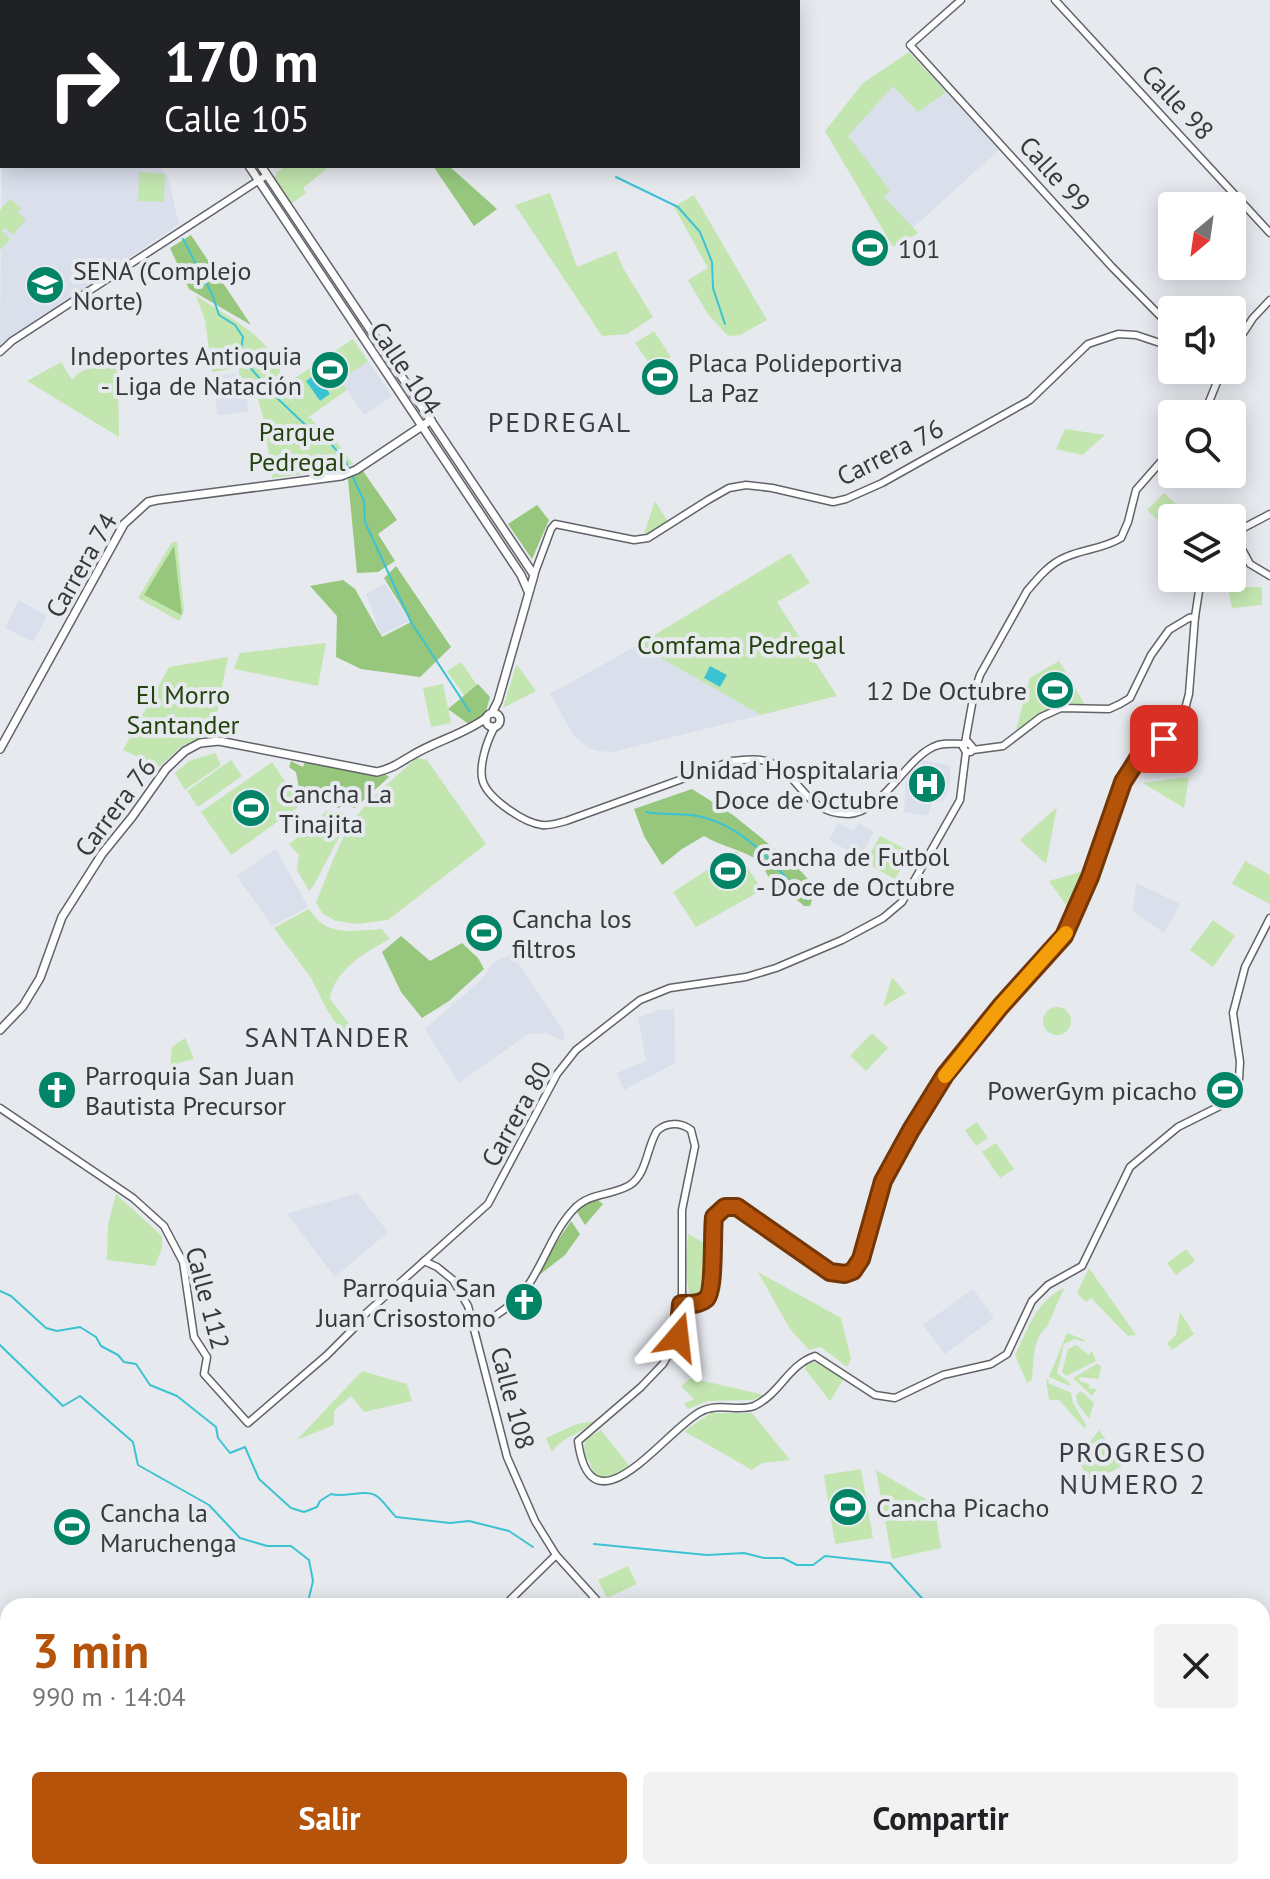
<!DOCTYPE html>
<html lang="es">
<head>
<meta charset="utf-8">
<style>
	:root { --surface:#fff; --page:#f2f2f2; --text:#202124; --muted:#757577; --accent:#b45309 }
	body { margin:0; font-family:"PT Sans",sans-serif; background:var(--page); color:var(--text); height:100vh; display:flex; flex-direction:column; font-size:30px; white-space:nowrap }
	* { box-sizing:border-box; margin:0 }
	p { font-size:26px; color:var(--muted) }
	.icon { flex:none; width:44px; height:44px; fill:none; stroke:currentColor; stroke-width:2; stroke-linecap:round; stroke-linejoin:round }
	.map { position:relative; flex:1; overflow:hidden }
	.drawer { position:absolute; left:0px; top:1598px; width:1270px; height:282px; display:flex; flex-direction:column; background:var(--surface); border-radius:24px 24px 0 0; box-shadow:0 4px 20px #0003 }
	.drawer>* { flex:none }
	.guide { position:absolute; left:0px; top:0px; width:800px; height:168px; box-shadow:0 4px 20px #0003; background:#202124; color:#fff; overflow:hidden }
	.needle { width:52px; rotate:209deg }
	.tools { position:absolute; left:1158px; top:192px; display:grid; gap:16px }
	.tools a { display:grid; place-items:center; width:88px; height:88px; border-radius:8px; background:var(--surface); box-shadow:0 4px 20px #0003; font-size:40px }
	.pin { position:absolute; display:grid; place-items:center; width:68px; height:68px; color:#fff; margin:-34px; border-radius:16px; box-shadow:0 4px 12px #0006 }
	.me { position:absolute; width:88px; margin:-44px; rotate:17deg; stroke-linejoin:round; filter:drop-shadow(0 0 6px #0008) }
	.turn { display:flex; align-items:center; gap:28px; height:168px; padding:0 32px; font-size:36px }
	.turn .icon { width:104px; height:104px; stroke-width:2.5 }
	.turn b { display:block; font-size:56px; line-height:68px }
	.round { display:grid; place-items:center; flex:none; width:84px; height:84px; border-radius:8px; background:var(--page) }
	.headline { display:flex; align-items:center; justify-content:space-between; height:136px; padding:0 32px }
	h1 { font-size:48px; font-weight:700; line-height:60px; color:var(--accent) }
	.button { display:flex; gap:16px; margin-top:auto; padding:16px 32px }
	.button a { flex:1; height:92px; border-radius:8px; background:var(--accent); color:#fff; font-size:32px; font-weight:700; line-height:92px; text-align:center }
	.button a+a { background:var(--page); color:var(--text) }
	.map>svg:first-child { display:block }
	.built { fill:#d9dfeb }
	.green { fill:#c3e6b0 }
	.forest { fill:#96c77c }
	.water { fill:#3cc3d3 }
	.lines { fill:none; stroke-linecap:round; stroke-linejoin:round }
	.stream { stroke:#3cc3d3; stroke-width:2 }
	.river { stroke:#3cc3d3; stroke-width:11 }
	.tertiary-casing { stroke:#616368; stroke-width:9 }
	.secondary-casing { stroke:#616368; stroke-width:10 }
	.tertiary { stroke:#fff; stroke-width:6 }
	.secondary { stroke:#fff; stroke-width:7 }
	.route-casing { stroke:#753606; stroke-width:20 }
	.route { stroke:#b45309; stroke-width:14 }
	.slow { stroke:#f59e0b; stroke-width:14 }
	.labels { text-anchor:middle; dominant-baseline:central; stroke-width:8; stroke-linejoin:round; paint-order:stroke }
	.street-label { font-size:26px; fill:#38393b; stroke:#e6e9ee }
	.poi-label { font-size:26px; fill:#38393b; stroke:#e6e9ee; text-anchor:start }
	.park-label { font-size:26px; fill:#24430f; stroke:#e6e9ee }
	.neighbourhood-label { font-size:28px; letter-spacing:2px; fill:#3b3d42; stroke:#e6e9ee }
</style>
</head>
<body>
<div class="map">
<svg width="1270" height="1879" viewBox="0 0 1270 1879">
	<rect width="100%" height="100%" fill="#e6e9ee"/>
	<!-- built -->
	<g class="built">
		<path d="M916 60 999 150 898 241 839 142Z"/>
		<path d="M2 126V166H155L162 169 168 177 179 224 0 346Z"/>
		<path d="M368 361 392 396 364 415 340 380Z"/>
		<path d="M235 374 237 399H247L248 412 217 415 214 375Z"/>
		<path d="M385 584 409 621 381 635 366 594Z"/>
		<path d="M19 600 47 616 33 642 5 628Z"/>
		<path d="M638 645 761 715 613 752 596 751 588 747 575 737 550 694Z"/>
		<path d="M923 760 951 766 949 788 943 802 932 801 928 816 904 812 906 780 909 774 917 772Z"/>
		<path d="M838 823 853 831 858 823 874 832 860 857 829 840Z"/>
		<path d="M276 849 308 907 272 926 237 876Z"/>
		<path d="M1137 883 1180 904 1164 933 1132 910Z"/>
		<path d="M512 954 564 1031V1041L546 1033 528 1034 459 1083 425 1029 481 980 494 962Z"/>
		<path d="M674 1009 675 1063 624 1090 617 1073 646 1061 638 1018 659 1010Z"/>
		<path d="M357 1193 388 1232 335 1277 287 1214Z"/>
		<path d="M973 1289 994 1318 945 1354 923 1325Z"/>
	</g>
	<!-- green -->
	<g class="green">
		<rect x="344" y="0" width="333" height="2"/>
		<path d="M909 52 946 92 918 112 893 86 848 136 890 190 884 197 918 233 893 247 825 131 863 83Z"/>
		<path d="M286 166H330L303 188 306 193 291 204 274 177 277 175 275 173Z"/>
		<path d="M139 172 165 174 164 202 138 201Z"/>
		<path d="M550 193 577 267 616 251 623 268 653 317 627 334 602 336 515 205Z"/>
		<path d="M694 195 767 320 740 335 728 336 707 313 688 280 708 268 674 207Z"/>
		<path d="M10 199 21 208 18 212 26 219 13 235 5 228 2 231 10 239 0 250V210Z"/>
		<path d="M873 231 886 254 868 264 855 241Z"/>
		<path d="M196 296C227 316 287 345 282 388L295 405 283 386 353 339 368 361 340 380 347 390 307 418H311L321 431 326 428 353 464 333 471 272 478 264 420 257 396 239 380V368L212 372 205 320Z"/>
		<path d="M654 331 671 357 653 369 635 343Z"/>
		<path d="M110 356 118 370 119 437 27 381 61 362 72 380 77 374Z"/>
		<path d="M1065 429 1105 435 1082 455 1056 449Z"/>
		<path d="M1164 493 1177 505 1160 522 1147 510Z"/>
		<path d="M655 501 670 525 643 537Z"/>
		<path d="M172 542H177L184 611 179 621 138 598Z"/>
		<path d="M790 553 810 583 777 602 837 696 761 715 638 645Z"/>
		<path d="M1228 587H1262V605L1232 608Z"/>
		<path d="M326 643 318 686 234 669 240 653Z"/>
		<path d="M228 657 212 737 183 745 159 767 123 750 169 667Z"/>
		<path d="M1059 661 1085 705H1055L1016 730 1030 678Z"/>
		<path d="M461 662 479 688 465 697 447 671Z"/>
		<path d="M517 665 536 691 503 708 516 666Z"/>
		<path d="M443 684 451 723 431 727 423 688Z"/>
		<path d="M215 753 221 765 185 790 175 773 189 761Z"/>
		<path d="M416 758 427 760 486 844 388 920 358 924 336 921 322 913 316 902C330 870 341 831 365 806 380 789 400 774 416 758Z"/>
		<path d="M231 760 242 776 198 807 187 791Z"/>
		<path d="M272 762 301 805 231 855 201 812Z"/>
		<path d="M1189 777 1184 808 1143 783Z"/>
		<path d="M1057 807 1046 864 1020 840Z"/>
		<path d="M326 811 345 813 348 820 314 885 309 891 297 870 299 855 289 844 310 828Z"/>
		<path d="M880 836 911 852 895 879 865 863Z"/>
		<path d="M737 851 762 890 696 927 673 892Z"/>
		<path d="M1245 861 1270 875V904L1232 884Z"/>
		<path d="M1087 870 1071 912 1049 881Z"/>
		<path d="M309 909C328 939 353 930 382 929L390 939C367 951 333 971 330 999L349 1024 343 1033 327 1010 311 978 274 928Z"/>
		<path d="M491 919 499 932 477 947 468 934Z"/>
		<path d="M1213 920 1235 936 1213 967 1190 950Z"/>
		<path d="M892 977 906 993 883 1007Z"/>
		<circle cx="1057" cy="1021" r="14"/>
		<path d="M872 1033 888 1048 866 1071 850 1056Z"/>
		<path d="M185 1038 194 1059 178 1063 169 1078 172 1047Z"/>
		<path d="M977 1122 988 1138 976 1146 965 1130Z"/>
		<path d="M996 1143 1014 1169 1000 1178 982 1152Z"/>
		<path d="M116 1194 162 1236V1248L155 1266 107 1260 108 1225Z"/>
		<path d="M688 1234 705 1243 708 1292 693 1301C683 1280 687 1257 688 1234Z"/>
		<path d="M1186 1249 1195 1261 1176 1275 1167 1263Z"/>
		<path d="M1089 1268 1136 1335 1128 1336 1091 1298 1086 1302 1077 1293Z"/>
		<path d="M758 1272 841 1318 851 1359 847 1367 821 1347 809 1350 790 1329Z"/>
		<path d="M1064 1288 1047 1327C1032 1338 1034 1363 1032 1380L1027 1383 1015 1355C1028 1329 1036 1301 1064 1288Z"/>
		<path d="M1180 1312 1194 1334 1172 1350 1167 1343 1176 1335Z"/>
		<path d="M1067 1333 1085 1340 1084 1342 1075 1339 1064 1344 1057 1373 1069 1382 1070 1386 1049 1377Z"/>
		<path d="M1076 1345 1089 1355 1092 1351 1096 1361 1066 1376 1062 1372 1068 1349Z"/>
		<path d="M807 1362 822 1363 843 1380 830 1401 805 1369Z"/>
		<path d="M1097 1364 1101 1366 1099 1379 1079 1377 1080 1381 1089 1384V1388L1097 1389 1092 1396 1073 1378Z"/>
		<path d="M362 1371 407 1384 412 1401 364 1412 351 1396 334 1411V1425L297 1440Z"/>
		<path d="M691 1378 764 1395 753 1400 708 1401 688 1409 684 1404 694 1399 681 1386Z"/>
		<path d="M1046 1379 1049 1380 1048 1383 1071 1393 1073 1403 1086 1425 1085 1429 1059 1400H1049Z"/>
		<path d="M1081 1391 1094 1403 1089 1419 1077 1403 1076 1395Z"/>
		<path d="M711 1413H752L790 1460 762 1463 752 1470 684 1431Z"/>
		<path d="M595 1421C581 1434 563 1436 552 1452L546 1438 577 1424Z"/>
		<path d="M601 1430 630 1467 615 1478 595 1476 589 1461 582 1457 586 1439Z"/>
		<path d="M1099 1430 1124 1465 1091 1482 1077 1459Z"/>
		<path d="M861 1469 873 1538 835 1544 824 1475Z"/>
		<path d="M876 1470 934 1504 941 1548 892 1559Z"/>
		<path d="M67 1511 88 1524 77 1542 56 1531Z"/>
		<path d="M628 1566 637 1584 607 1598 598 1580Z"/>
	</g>
	<!-- forest -->
	<g class="forest">
		<path d="M433 166H449L497 209 474 226Z"/>
		<path d="M191 235 251 325 189 289 170 248Z"/>
		<path d="M363 471 397 520 378 534 395 561 378 572 357 573 348 479Z"/>
		<path d="M537 505 549 520 532 559 508 524Z"/>
		<path d="M174 546 182 615 144 595Z"/>
		<path d="M396 566 451 647 420 677 361 669 336 657 337 616 310 586 343 580 355 589 382 637 411 622 384 578Z"/>
		<path d="M478 684 490 697 485 715 470 725 448 709Z"/>
		<path d="M291 761 303 767 305 761 382 772 389 777 355 808 346 805 338 808 332 801 315 806 299 789 296 772 289 767Z"/>
		<path d="M692 789 733 815 796 866 807 878 814 894 810 906H804C795 897 783 893 774 884 766 877 765 864 756 859 739 849 721 846 704 836L682 849 662 865 644 836 634 809Z"/>
		<path d="M401 936 430 961 462 943 478 958 484 969 449 1001 422 1018 401 992 382 952Z"/>
		<path d="M598 1200 603 1204 585 1225 577 1212 587 1202Z"/>
		<path d="M571 1221 580 1234 565 1255 538 1276 544 1261Z"/>
	</g>
	<!-- water -->
	<g class="water">
		<path d="M316 374 330 394 320 401 306 381Z"/>
		<path d="M710 666 727 675 720 687 704 678Z"/>
	</g>
	<g class="lines">
		<!-- stream -->
		<g class="stream">
			<path d="M84 0 86 2"/>
			<path d="M356 0V2"/>
			<path d="M616 177 678 207 700 232 712 262 713 288 725 324"/>
			<path d="M183 239 212 294 219 315 235 325 243 337 241 349 247 364 276 397 317 436 330 443 345 460 349 469"/>
			<path d="M352 475 364 501 365 522 411 622 470 712"/>
			<path d="M646 812C661 815 676 813 691 815 741 821 774 864 806 900"/>
			<path d="M0 1291 11 1296 46 1328 57 1331 80 1327 96 1337 101 1346 118 1355 124 1362 136 1364 150 1385 177 1396 216 1427 218 1438 230 1453 245 1447 259 1479 291 1508 304 1512 317 1507 320 1501 331 1494C345 1499 366 1487 378 1497 384 1502 390 1511 396 1517L450 1523 469 1521 509 1531 533 1547"/>
			<path d="M0 1345 63 1406 80 1396 133 1442 138 1465 209 1505 240 1538 267 1546H291L309 1560 313 1581 307 1606"/>
			<path d="M594 1544 707 1555 744 1553 764 1558H783L797 1565H813L825 1556 890 1563 929 1606"/>
			<path d="M532 1872 539 1879"/>
			<path d="M1235 1872 1237 1879"/>
			<path d="M550 1879H563"/>
		</g>
		<!-- river -->
		<g class="river">
			<path d="M0 1726 8 1734"/>
			<path d="M0 1818 8 1811"/>
			<path d="M0 1851 8 1852"/>
			<path d="M66 1872 74 1879"/>
		</g>
		<defs>
			<g id="tertiary">
				<path d="M961 0 910 45 1112 267 1172 328"/>
				<path d="M1055 0 1270 233"/>
				<path d="M1232 350 1253 318 1270 300"/>
				<path d="M0 352 12 341 267 175"/>
				<path d="M1204 414 1222 370"/>
				<path d="M1233 533 1250 564 1270 576"/>
				<path d="M1232 534 1270 514"/>
				<path d="M534 575 551 529 555 524 634 540 648 538 708 500 729 488 746 485 772 488 833 502 846 499 882 483 1030 400 1088 344 1118 334 1136 335 1172 347"/>
				<path d="M494 728C487 741 478 767 483 782 489 799 524 823 542 825 550 826 558 823 566 821L732 761C745 760 757 758 769 762 802 775 804 814 848 814 882 813 904 761 933 747 942 742 954 744 963 744"/>
				<path d="M965 743 974 693 980 675 1027 591C1037 579 1050 563 1066 557 1084 549 1103 549 1121 538L1128 522 1136 490 1172 449"/>
				<path d="M973 750 1003 746 1041 717 1061 708 1109 709 1120 704 1130 698 1151 655 1169 630 1189 618 1195 617"/>
				<path d="M0 1108 133 1198 164 1226 183 1262 194 1337 207 1357 204 1374 248 1423 327 1355 362 1320 364 1315 488 1204 557 1074 576 1050 640 1000 670 988 746 977 776 968 842 940 883 918 902 902 960 800 966 752 963 747 968 742 973 748 971 752H966"/>
				<path d="M424 1261 437 1267 453 1280 468 1306 507 1457 535 1521 556 1555 602 1606"/>
				<path d="M681 1304H695L708 1298C718 1271 696 1202 737 1207L830 1272 845 1274 853 1271 861 1259 883 1181 911 1130 945 1075 1000 1007 1064 936 1090 877 1123 782 1132 765 1148 749 1164 739 1182 720 1189 694 1195 617 1201 578"/>
				<path d="M474 1329C494 1317 513 1306 527 1287 544 1263 553 1231 574 1209 590 1192 612 1196 630 1185 647 1174 647 1146 657 1131 667 1122 680 1122 691 1130L695 1146 682 1210V1312L678 1337 663 1364 641 1387 578 1441C591 1538 665 1431 700 1412 718 1402 739 1412 754 1406 780 1394 788 1365 815 1356L875 1395 895 1398 943 1375 991 1364 1007 1354 1032 1301 1048 1285 1082 1266 1130 1167 1178 1127 1226 1103 1234 1092 1239 1079 1240 1062 1233 1013 1245 967 1270 918"/>
				<path d="M504 1606 556 1555"/>
			</g>
			<g id="secondary">
				<path d="M0 96H2"/>
				<path d="M0 105H2"/>
				<path d="M249 166 521 575 528 591"/>
				<path d="M261 166 534 575 498 701 492 713"/>
				<circle cx="493" cy="720" r="7"/>
				<path d="M0 749 124 524 148 502 157 500 341 476 356 470 431 420"/>
				<path d="M0 1030 23 1006 40 978 62 917 102 854 132 817 166 769 185 751 200 743 219 741 377 772C393 768 397 764 411 756 435 741 463 735 486 718"/>
			</g>
		</defs>
		<!-- tertiary casing -->
		<use href="#tertiary" class="tertiary-casing"/>
		<!-- secondary casing -->
		<use href="#secondary" class="secondary-casing"/>
		<!-- tertiary -->
		<use href="#tertiary" class="tertiary"/>
		<!-- secondary -->
		<use href="#secondary" class="secondary"/>
	</g>
	<g class="lines">
		<defs>
			<path id="route" d="M678 1337 681 1304C690 1304 699 1305 706 1299 715 1291 712 1232 714 1217L725 1207H737L830 1272 845 1274 853 1271 861 1259 883 1181 911 1130 945 1075 1000 1007 1064 936 1090 877 1123 782 1139 757 1164 739"/>
		</defs>
		<!-- route casing -->
		<use href="#route" class="route-casing"/>
		<!-- route -->
		<use href="#route" class="route"/>
		<!-- slow -->
		<path class="slow" d="M945 1076 1000 1007 1066 933"/>
	</g>
	<!-- icons -->
	<defs>
		<symbol id="stadium-disc" viewBox="-11 -11 22 22"><circle r="9.5" fill="#028466" stroke="#e6e9ee"/><path d="M0-5a6.5 5 0 1 0 0 10a6.5 5 0 1 0 0-10ZM-3.5-1.8h7v3.6h-7Z" fill="#fff"/></symbol>
		<symbol id="university-disc" viewBox="-11 -11 22 22"><circle r="9.5" fill="#028466" stroke="#e6e9ee"/><path d="M0-5L7-2L0 1L-7-2ZM-4 1L0 2.5L4 1V4Q0 6-4 4Z" fill="#fff"/></symbol>
		<symbol id="hospital-disc" viewBox="-11 -11 22 22"><circle r="9.5" fill="#028466" stroke="#e6e9ee"/><path d="M-5-5h3v3.5h4V-5h3V5h-3V1.5h-4V5h-3Z" fill="#fff"/></symbol>
		<symbol id="church-disc" viewBox="-11 -11 22 22"><circle r="9.5" fill="#028466" stroke="#e6e9ee"/><path d="M-1.2-6h2.4v3.5h3.3v2.4h-3.3V6h-2.4V-.1h-3.3v-2.4h3.3Z" fill="#fff"/></symbol>
	</defs>
	<g fill-rule="evenodd">
		<use href="#stadium-disc" x="848" y="226" width="44" height="44"/>
		<use href="#university-disc" x="23" y="263" width="44" height="44"/>
		<use href="#stadium-disc" x="308" y="348" width="44" height="44"/>
		<use href="#stadium-disc" x="638" y="355" width="44" height="44"/>
		<use href="#stadium-disc" x="1033" y="668" width="44" height="44"/>
		<use href="#hospital-disc" x="905" y="762" width="44" height="44"/>
		<use href="#stadium-disc" x="229" y="786" width="44" height="44"/>
		<use href="#stadium-disc" x="706" y="849" width="44" height="44"/>
		<use href="#stadium-disc" x="462" y="911" width="44" height="44"/>
		<use href="#church-disc" x="35" y="1068" width="44" height="44"/>
		<use href="#stadium-disc" x="1203" y="1068" width="44" height="44"/>
		<use href="#church-disc" x="502" y="1280" width="44" height="44"/>
		<use href="#stadium-disc" x="826" y="1485" width="44" height="44"/>
		<use href="#stadium-disc" x="50" y="1505" width="44" height="44"/>
	</g>
	<g class="labels">
		<!-- street labels -->
		<g class="street-label">
			<text transform="translate(1178 102) rotate(47)">Calle 98</text>
			<text transform="translate(1055 174) rotate(48)">Calle 99</text>
			<text transform="translate(406 368) rotate(56)">Calle 104</text>
			<text transform="translate(890 452) rotate(-27)">Carrera 76</text>
			<text transform="translate(81 565) rotate(-60)">Carrera 74</text>
			<text transform="translate(115 807) rotate(-53)">Carrera 76</text>
			<text transform="translate(516 1114) rotate(-61)">Carrera 80</text>
			<text transform="translate(208 1298) rotate(75)">Calle 112</text>
			<text transform="translate(513 1398) rotate(75)">Calle 108</text>
		</g>
		<!-- poi labels -->
		<g class="poi-label">
			<text x="898" y="248">101</text>
			<text x="73" y="270">SENA (Complejo<tspan x="73" dy="30">Norte)</tspan></text>
			<text x="302" y="355" text-anchor="end">Indeportes Antioquia<tspan x="302" dy="30">- Liga de Natación</tspan></text>
			<text x="688" y="362">Placa Polideportiva<tspan x="688" dy="30">La Paz</tspan></text>
			<text x="1027" y="690" text-anchor="end">12 De Octubre</text>
			<text x="899" y="769" text-anchor="end">Unidad Hospitalaria<tspan x="899" dy="30">Doce de Octubre</tspan></text>
			<text x="279" y="793">Cancha La<tspan x="279" dy="30">Tinajita</tspan></text>
			<text x="756" y="856">Cancha de Futbol<tspan x="756" dy="30">- Doce de Octubre</tspan></text>
			<text x="512" y="918">Cancha los<tspan x="512" dy="30">filtros</tspan></text>
			<text x="85" y="1075">Parroquia San Juan<tspan x="85" dy="30">Bautista Precursor</tspan></text>
			<text x="1197" y="1090" text-anchor="end">PowerGym picacho</text>
			<text x="496" y="1287" text-anchor="end">Parroquia San<tspan x="496" dy="30">Juan Crisostomo</tspan></text>
			<text x="876" y="1507">Cancha Picacho</text>
			<text x="100" y="1512">Cancha la<tspan x="100" dy="30">Maruchenga</tspan></text>
		</g>
		<!-- park labels -->
		<g class="park-label">
			<text x="297" y="431">Parque<tspan x="297" dy="30">Pedregal</tspan></text>
			<text x="741" y="644">Comfama Pedregal</text>
			<text x="183" y="694">El Morro<tspan x="183" dy="30">Santander</tspan></text>
		</g>
		<!-- neighbourhood labels -->
		<g class="neighbourhood-label">
			<text x="560" y="421">PEDREGAL</text>
			<text x="328" y="1036">SANTANDER</text>
			<text x="1133" y="1451">PROGRESO<tspan x="1133" dy="32">NUMERO 2</tspan></text>
		</g>
	</g>
</svg>
<div class="tools">
<a><svg class="needle" viewBox="-14 -14 28 28"><path d="M0-13l5 13h-10z" fill="#e53935"/><path d="M0 13l5-13h-10z" fill="#757577"/></svg></a>
<a><svg class="icon" aria-label="sound" viewBox="0 0 24 24"><path d="M4 9h4l5-4v14l-5-4H4zM17 9q2 3 0 6"/></svg></a>
<a><svg class="icon" aria-label="search" viewBox="0 0 24 24"><circle cx="10" cy="10" r="6"/><path d="M15 15l6 6"/></svg></a>
<a><svg class="icon" aria-label="layers" viewBox="0 0 24 24"><path d="M12 4l9 5-9 5-9-5zM3 14l9 5 9-5"/></svg></a>
</div>
<div class="pin" style="left:1164px;top:739px;background:#d93025"><svg class="icon" aria-label="arrive" viewBox="0 0 24 24"><path d="M6 21V4h12l-3 4 3 4H6"/></svg></div>
<svg class="me" style="left:678px;top:1337px" viewBox="-20 -20 40 40"><path d="M0-17L14 15 0 8-14 15z" fill="#b45309" stroke="#fff" stroke-width="4"/></svg>
<div class="guide">
<div class="turn"><svg class="icon" aria-label="right" viewBox="0 0 24 24"><path d="M7 20v-9h11M14 6l5 5-5 5"/></svg><div><b>170 m</b>Calle 105</div></div>
</div>
<section class="drawer">
<div class="headline"><div><h1>3 min</h1><p>990 m · 14:04</p></div><a class="round"><svg class="icon" aria-label="close" viewBox="0 0 24 24"><path d="M6 6l12 12M18 6L6 18"/></svg></a></div>
<div class="button"><a>Salir</a><a>Compartir</a></div>
</section>
</div>
</body>
</html>
